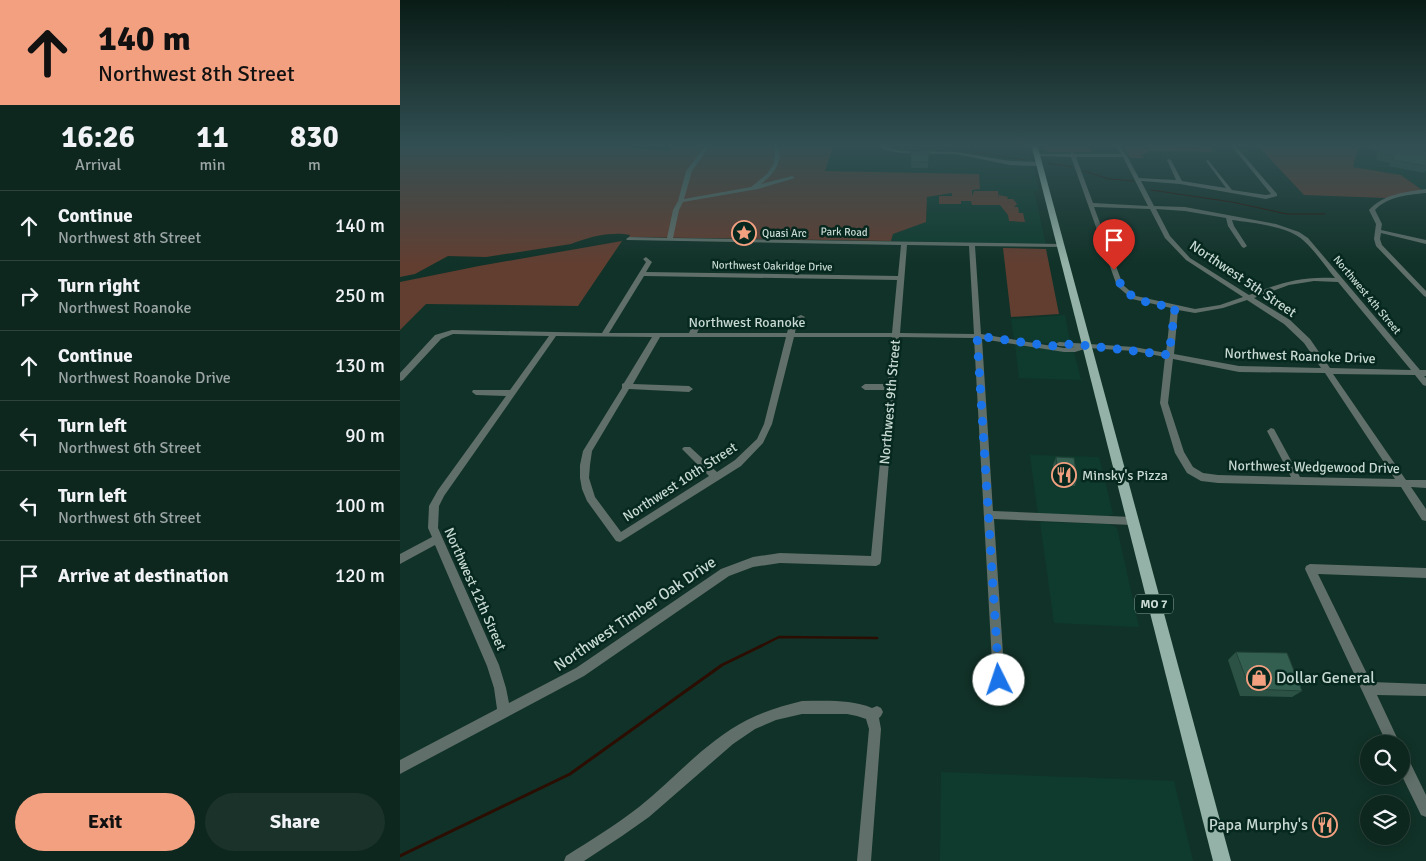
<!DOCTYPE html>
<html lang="en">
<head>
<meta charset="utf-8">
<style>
	:root { --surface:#0d261e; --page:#1b322b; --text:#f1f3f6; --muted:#9aa5a4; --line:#2d433c; --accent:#f2a080 }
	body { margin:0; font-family:Signika,sans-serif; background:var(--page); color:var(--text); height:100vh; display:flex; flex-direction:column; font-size:19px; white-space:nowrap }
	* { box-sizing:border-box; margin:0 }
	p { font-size:16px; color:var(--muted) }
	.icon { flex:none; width:28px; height:28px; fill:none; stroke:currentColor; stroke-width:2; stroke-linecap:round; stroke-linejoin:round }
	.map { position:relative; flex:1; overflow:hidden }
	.drawer { display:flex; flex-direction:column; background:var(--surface); width:400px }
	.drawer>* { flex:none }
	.guide { background:#f2a080; color:#111; overflow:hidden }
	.fabs { position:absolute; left:960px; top:735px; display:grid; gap:10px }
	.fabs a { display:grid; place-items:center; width:50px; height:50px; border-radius:50%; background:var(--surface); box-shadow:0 2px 12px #0003,0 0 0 1px var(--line); font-size:25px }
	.pin { position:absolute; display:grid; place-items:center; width:42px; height:42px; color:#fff; margin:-51px -21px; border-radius:50% 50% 50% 0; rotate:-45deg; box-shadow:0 0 5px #0007 }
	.pin .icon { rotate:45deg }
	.me { position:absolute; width:55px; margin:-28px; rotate:356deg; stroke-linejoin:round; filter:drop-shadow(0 0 4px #0008) }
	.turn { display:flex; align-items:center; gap:18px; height:105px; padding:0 15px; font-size:22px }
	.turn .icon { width:65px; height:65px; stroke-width:2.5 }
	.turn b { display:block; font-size:35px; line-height:42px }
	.eta { display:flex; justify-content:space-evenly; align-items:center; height:85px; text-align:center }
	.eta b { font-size:30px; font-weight:700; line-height:35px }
	.action { display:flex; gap:10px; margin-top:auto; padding:10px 15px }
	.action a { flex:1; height:58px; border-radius:30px; background:var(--accent); color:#111; font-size:20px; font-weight:700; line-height:58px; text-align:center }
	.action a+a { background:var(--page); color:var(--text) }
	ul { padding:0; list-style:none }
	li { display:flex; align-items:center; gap:15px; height:70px; padding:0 15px; border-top:1px solid var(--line) }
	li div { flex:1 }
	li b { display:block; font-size:19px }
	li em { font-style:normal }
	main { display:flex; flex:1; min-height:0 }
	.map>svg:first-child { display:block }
	.built { fill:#0f3b2e }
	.green { fill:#623e31 }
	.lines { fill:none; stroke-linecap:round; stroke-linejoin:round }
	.stream-far2 { stroke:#2c0d02; stroke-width:1 }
	.stream-far1 { stroke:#2c0d02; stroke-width:2.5 }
	.stream { stroke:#2c0d02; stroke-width:3 }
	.minor { fill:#606f69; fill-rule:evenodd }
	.major { fill:#94b2a7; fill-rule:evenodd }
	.wall { fill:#2b5245 }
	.building { fill:#325f50; stroke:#234238 }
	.route { stroke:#1a73e8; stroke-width:9; stroke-dasharray:0 16.2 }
	.labels { text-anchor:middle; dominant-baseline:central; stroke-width:5; stroke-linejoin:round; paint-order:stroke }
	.far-street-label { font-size:11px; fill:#c7d9d2; stroke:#06281e }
	.far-poi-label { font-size:11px; fill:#c7d9d2; stroke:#06281e; text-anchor:start }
	.shield { fill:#06281e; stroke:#8da49c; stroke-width:1 }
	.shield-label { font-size:12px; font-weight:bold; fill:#c7d9d2 }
	.street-label { font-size:14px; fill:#c7d9d2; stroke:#06281e }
	.poi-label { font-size:14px; fill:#c7d9d2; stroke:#06281e; text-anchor:start }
	.near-street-label { font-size:16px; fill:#c7d9d2; stroke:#06281e }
	.near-poi-label { font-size:16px; fill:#c7d9d2; stroke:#06281e; text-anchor:start }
</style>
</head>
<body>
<main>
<section class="drawer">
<div class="guide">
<div class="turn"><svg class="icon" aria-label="ahead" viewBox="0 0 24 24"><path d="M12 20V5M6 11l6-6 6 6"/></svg><div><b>140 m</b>Northwest 8th Street</div></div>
</div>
<div class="eta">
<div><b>16:26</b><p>Arrival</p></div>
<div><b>11</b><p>min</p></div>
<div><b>830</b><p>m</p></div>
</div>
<ul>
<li><svg class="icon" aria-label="ahead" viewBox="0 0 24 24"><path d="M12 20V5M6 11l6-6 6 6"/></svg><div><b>Continue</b><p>Northwest 8th Street</p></div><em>140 m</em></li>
<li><svg class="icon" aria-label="right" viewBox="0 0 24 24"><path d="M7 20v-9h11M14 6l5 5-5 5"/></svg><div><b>Turn right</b><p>Northwest Roanoke</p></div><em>250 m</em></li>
<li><svg class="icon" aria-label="ahead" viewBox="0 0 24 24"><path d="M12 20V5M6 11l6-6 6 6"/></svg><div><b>Continue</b><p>Northwest Roanoke Drive</p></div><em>130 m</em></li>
<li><svg class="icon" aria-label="left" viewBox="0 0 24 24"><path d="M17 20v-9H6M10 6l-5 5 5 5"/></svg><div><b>Turn left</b><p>Northwest 6th Street</p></div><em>90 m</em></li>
<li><svg class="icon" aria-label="left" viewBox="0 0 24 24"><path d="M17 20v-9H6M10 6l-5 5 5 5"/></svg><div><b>Turn left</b><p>Northwest 6th Street</p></div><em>100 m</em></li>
<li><svg class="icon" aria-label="arrive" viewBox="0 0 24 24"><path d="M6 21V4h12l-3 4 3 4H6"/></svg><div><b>Arrive at destination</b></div><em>120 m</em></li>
</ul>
<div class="action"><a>Exit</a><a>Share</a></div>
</section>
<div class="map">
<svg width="1026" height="861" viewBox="0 0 1026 861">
	<rect width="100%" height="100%" fill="#113228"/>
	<!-- built -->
	<g class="built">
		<path d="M227 144H274L268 151 221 150Z"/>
		<path d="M434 144H628L639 191H634L646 244 491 241 493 234 526 221 527 197 580 189 425 171Z"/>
		<path d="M959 144H1026V190H1022L1001 175 952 167Z"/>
		<path d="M665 315 670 342 642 343 614 339 611 319Z"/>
		<path d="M615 345 674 352 681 380 619 378Z"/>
		<path d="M630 455 699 457 713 514 708 516 638 514Z"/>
		<path d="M640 522 709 524 717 528 739 627 654 623Z"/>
		<path d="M541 772 774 781 793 861H540Z"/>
	</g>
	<!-- green -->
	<g class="green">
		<path d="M0 144H227L225 147 268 151 274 144H434L425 171 579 174 580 189 572 190V196L574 191H598L599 199V195L608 197 607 199H613L617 204 614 207H618L619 213H623L625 222 609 221 608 215 600 205H572L571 201H561V204H539V196H552V193L527 197 526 222 493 234 491 241 229 237 230 235C212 231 188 237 171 244L86 257 48 256 15 274 0 277Z"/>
		<path d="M642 144H688L692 152H648L644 150Z"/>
		<path d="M807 144 814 152 750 151 742 155 744 158H730L724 148 719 145Z"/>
		<path d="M856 144H959L953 167 1001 175 1022 190 986 198 904 195Z"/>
		<path d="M222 241 178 306 26 304 0 330V282L79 266Z"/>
		<path d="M603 248 646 249 659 314 611 317Z"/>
	</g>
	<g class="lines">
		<!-- stream-far2 -->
		<g class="stream-far2">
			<path d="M568 144 574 152 626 160"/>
			<path d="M648 163 672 167"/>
			<path d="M684 171 709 179 734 181"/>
			<path d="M751 190 832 202 887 214H925"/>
		</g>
		<!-- stream-far1 -->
		<path class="stream-far1" d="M359 647 379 637 477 638"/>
		<!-- stream -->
		<path class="stream" d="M0 856 170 774 322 665 361 646"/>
		<!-- minor -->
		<g class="minor">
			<path d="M307 144H311L292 171 284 199 351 187 367 174 374 163 375 150 373 144H377C385 160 374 174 361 184L392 176 395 178 358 189 283 202 279 210 273 238 660 244 662 245V247L575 246 581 334 664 348 675 347 659 346 655 344 659 342 734 347 766 353 771 308 732 299 717 286 671 157 637 156 635 155 637 154H670L672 152 675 154H721L715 145 718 144 727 156 739 178 776 180 767 160 769 159 771 160 782 181 826 188 806 161 808 160 832 190 866 195 871 194 830 144H834L877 194V196L866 199 780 184 741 181 754 206 785 207 876 224 899 232 908 238 1020 370H1026V376H1024L1026 378V386L1023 385 1015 375 933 374 1006 480H1026V488L1011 487 1026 509V521L1022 520 1001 487 818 483 801 481 787 473 775 453 760 403 765 357 734 351 688 348 675 352H664L582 339 593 511 732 517 736 518 737 521 736 524 732 525 594 519 606 698 604 702 600 704 596 702 594 698 574 338 499 337 481 561 480 564 476 566 380 563 353 567 329 576 184 676 0 774V760L97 709 94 688 87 666 35 545 0 564V554L32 537 28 528 29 506 38 490 106 396 76 395 72 392 73 390H110L149 336 53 334 41 339 3 380 0 381V373L35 335 52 330 202 333 246 262 243 259 246 257 252 262 246 272 498 276 501 245 227 240 226 239 229 237 267 238 273 210 278 201 286 171ZM676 157H723L748 206 693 203ZM694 207 750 209 765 238 786 260 843 297 820 305 795 309 736 296 723 285ZM756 209 785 211 826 218 828 226 842 247 844 248 847 246 834 226 832 220C853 223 889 226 904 241 916 252 925 266 935 278 900 276 881 283 849 295L790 258 770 236ZM507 245 569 246 574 334 500 333ZM244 276 497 280 492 333H395L396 326 405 317 401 315C393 318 389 325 387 333H297L300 326 295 319H292L288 321 292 326 289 333H209ZM914 281 938 282 1011 370 930 368 910 339 890 320 854 298 889 285ZM847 300 884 324 904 343 921 368 839 366 774 354 778 310 795 313 823 308ZM156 336 252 337 224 383 222 384V388L183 451 180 465V478L182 489 187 501 216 541 220 542 341 466 363 443 372 424 394 337H492L488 384H465L461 387 465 390H487L471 556 380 553 353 557 321 569 176 668 109 703 106 688 99 665 38 528 39 506 44 496ZM260 337H386L364 424 357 439 335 460 317 472 290 447H284L282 449 309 476 221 532 195 497 189 478 190 465 192 451 229 389 289 392 293 389 289 386 233 384ZM773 359 839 372 925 373 995 479 900 477 874 429 871 428 867 431 891 477 818 475 803 473 793 467 784 452 768 403Z"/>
			<path d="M476 144H481L489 148 500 151 556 152 610 161 639 162 642 164 639 166 610 165 556 154 500 153 485 150Z"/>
			<path d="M1026 189V193C1008 195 988 196 975 210L982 224 981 230 1026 240V244L981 233 980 239 982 245 1026 291V297L1024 296 976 246 974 239 976 224 969 210C983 194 1006 192 1026 189Z"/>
			<path d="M910 564 1026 568V578L918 574 971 682 1026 684V696L977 695 1000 744H987L905 569 906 566Z"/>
			<path d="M402 701C425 701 450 699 472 708L477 706 481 708 483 712 481 716 479 718 481 729 471 861H457L469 729 466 719 457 716 447 714H402L376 720 355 729 333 744 249 817 222 836 184 861H164L166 856C191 840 216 825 239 807 275 778 306 741 347 720 365 711 382 706 402 701Z"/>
			<path d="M1001 752 1006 754 1026 795V817L1021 815 1001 774Z"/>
		</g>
		<!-- major -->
		<path class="major" d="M631 144H637L831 861H813Z"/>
	</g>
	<!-- wall -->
	<g class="wall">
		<path d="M968 144H1026V170L1024 173 989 166 990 163 976 160 977 151 967 149Z"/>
		<path d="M529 152 528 168H511V162Z"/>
		<path d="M656 457 677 479 675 486 656 485 653 465Z"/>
		<path d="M836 652 902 691 892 697 840 696 828 660Z"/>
	</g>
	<!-- building -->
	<g class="building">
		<path d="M975 144H1026V166L993 160 994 156 980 153 981 145Z"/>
		<path d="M511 151 529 152 528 162H511Z"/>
		<path d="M656 457 674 458 677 479 658 478Z"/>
		<path d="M836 652 887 653 902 691 850 689Z"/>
	</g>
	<!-- sky -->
	<linearGradient id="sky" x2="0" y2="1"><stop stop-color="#091c16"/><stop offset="0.55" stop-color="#324f53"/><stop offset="1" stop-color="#324f53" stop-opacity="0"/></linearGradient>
	<rect width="1026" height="264" fill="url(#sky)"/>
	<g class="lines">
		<!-- route -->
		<path class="route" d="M599 680 577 336 650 346 673 344 769 355 775 308C744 301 726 303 714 270"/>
	</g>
	<!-- icons -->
	<defs>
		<symbol id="sight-ring" viewBox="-11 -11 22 22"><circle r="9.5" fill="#06281e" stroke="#f2a080" stroke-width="1.5"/><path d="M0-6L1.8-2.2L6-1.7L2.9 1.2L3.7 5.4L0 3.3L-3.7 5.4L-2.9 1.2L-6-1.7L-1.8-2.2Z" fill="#f2a080"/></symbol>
		<symbol id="restaurant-ring" viewBox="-11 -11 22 22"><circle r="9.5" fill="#06281e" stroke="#f2a080" stroke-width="1.5"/><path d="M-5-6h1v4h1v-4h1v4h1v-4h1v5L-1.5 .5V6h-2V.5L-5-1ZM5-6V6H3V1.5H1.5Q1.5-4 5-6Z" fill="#f2a080"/></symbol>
		<symbol id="shop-ring" viewBox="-11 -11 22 22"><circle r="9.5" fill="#06281e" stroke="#f2a080" stroke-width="1.5"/><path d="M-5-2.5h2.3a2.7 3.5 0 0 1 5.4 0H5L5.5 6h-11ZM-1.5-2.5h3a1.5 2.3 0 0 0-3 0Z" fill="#f2a080"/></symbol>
	</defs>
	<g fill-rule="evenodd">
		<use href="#sight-ring" x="330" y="219" width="28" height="28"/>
		<use href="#restaurant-ring" x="650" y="461" width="28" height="28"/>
		<use href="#shop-ring" x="845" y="664" width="28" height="28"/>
		<use href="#restaurant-ring" x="911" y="811" width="28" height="28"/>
	</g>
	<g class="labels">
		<!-- far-street labels -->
		<g class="far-street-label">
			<text transform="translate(444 232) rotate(1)">Park Road</text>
			<text transform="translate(372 266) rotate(1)">Northwest Oakridge Drive</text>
			<text transform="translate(967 295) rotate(50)">Northwest 4th Street</text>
		</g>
		<!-- far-poi labels -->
		<g class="far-poi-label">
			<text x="362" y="233">Quasi Arc</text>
		</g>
		<!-- shield labels -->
		<rect class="shield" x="735" y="594.5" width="38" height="19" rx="4"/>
		<g class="shield-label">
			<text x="754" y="604">MO 7</text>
		</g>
		<!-- street labels -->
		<g class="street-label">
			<text transform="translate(843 279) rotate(34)">Northwest 5th Street</text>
			<text x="347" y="322">Northwest Roanoke</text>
			<text transform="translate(900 356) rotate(2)">Northwest Roanoke Drive</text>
			<text transform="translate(490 402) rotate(-85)">Northwest 9th Street</text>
			<text transform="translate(914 467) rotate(1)">Northwest Wedgewood Drive</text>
			<text transform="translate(280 482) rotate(-33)">Northwest 10th Street</text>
			<text transform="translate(75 589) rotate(66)">Northwest 12th Street</text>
		</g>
		<!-- poi labels -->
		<g class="poi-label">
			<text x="682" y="475">Minsky's Pizza</text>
		</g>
		<!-- near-street labels -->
		<g class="near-street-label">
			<text transform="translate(235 614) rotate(-34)">Northwest Timber Oak Drive</text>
		</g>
		<!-- near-poi labels -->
		<g class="near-poi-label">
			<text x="876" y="678">Dollar General</text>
			<text x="908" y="825" text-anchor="end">Papa Murphy's</text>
		</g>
	</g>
</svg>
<div class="fabs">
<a><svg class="icon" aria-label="search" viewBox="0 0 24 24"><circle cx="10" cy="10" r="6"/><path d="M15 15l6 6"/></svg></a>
<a><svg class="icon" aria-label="layers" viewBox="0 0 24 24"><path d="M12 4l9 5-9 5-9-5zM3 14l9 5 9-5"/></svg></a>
</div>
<div class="pin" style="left:714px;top:270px;background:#d93025"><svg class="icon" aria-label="arrive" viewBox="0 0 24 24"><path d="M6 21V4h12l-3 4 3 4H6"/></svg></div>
<svg class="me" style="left:599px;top:680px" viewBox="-20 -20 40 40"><circle r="19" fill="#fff"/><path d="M0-13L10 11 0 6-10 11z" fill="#1a73e8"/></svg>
</div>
</main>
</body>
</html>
